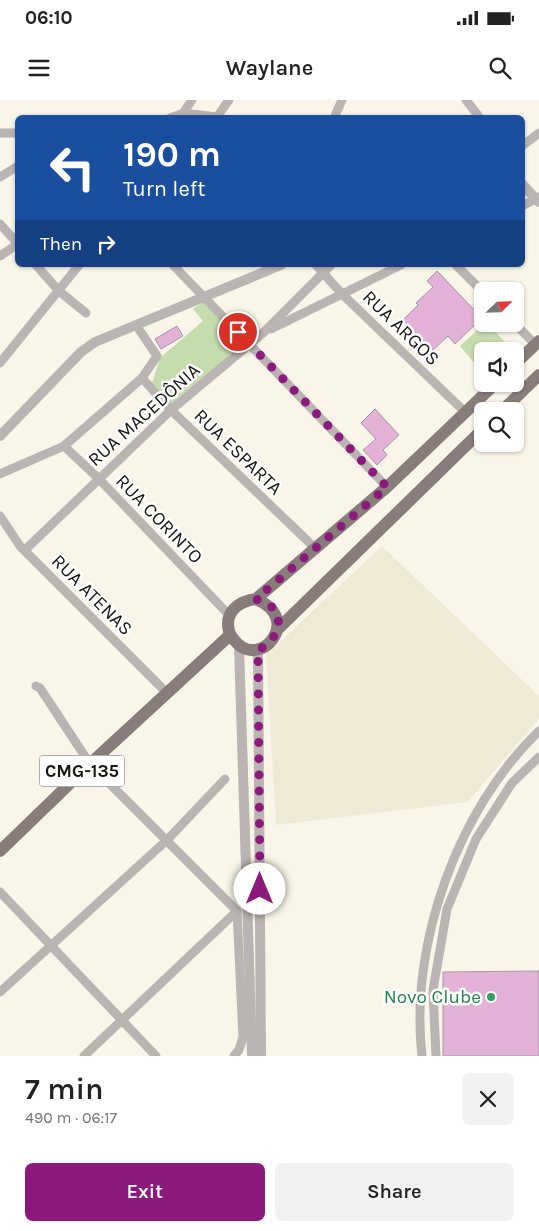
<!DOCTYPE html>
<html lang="en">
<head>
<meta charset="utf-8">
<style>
	:root { --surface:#fff; --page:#f2f2f2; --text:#222; --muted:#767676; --accent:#8c1a7d }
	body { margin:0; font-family:Karla,sans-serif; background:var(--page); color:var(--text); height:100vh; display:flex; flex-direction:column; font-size:19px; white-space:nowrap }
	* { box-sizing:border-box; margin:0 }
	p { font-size:16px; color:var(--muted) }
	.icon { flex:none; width:28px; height:28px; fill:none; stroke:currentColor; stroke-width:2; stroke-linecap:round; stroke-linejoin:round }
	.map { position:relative; height:956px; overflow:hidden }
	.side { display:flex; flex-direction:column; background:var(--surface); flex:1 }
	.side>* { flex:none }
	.hud { position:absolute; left:15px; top:15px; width:510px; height:152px; border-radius:8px; box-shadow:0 1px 4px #0004; background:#1a4fa0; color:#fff; overflow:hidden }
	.needle { width:32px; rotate:67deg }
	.buttons { position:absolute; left:474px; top:182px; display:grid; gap:10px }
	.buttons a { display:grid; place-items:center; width:50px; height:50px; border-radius:8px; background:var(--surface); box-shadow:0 1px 4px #0004; font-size:25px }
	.pin { position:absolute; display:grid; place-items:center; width:42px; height:42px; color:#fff; margin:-21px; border:2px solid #fff; border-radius:50%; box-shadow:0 1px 5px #0007 }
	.me { position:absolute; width:55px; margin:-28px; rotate:0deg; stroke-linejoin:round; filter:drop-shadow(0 0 4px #0008) }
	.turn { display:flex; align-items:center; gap:18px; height:105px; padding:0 25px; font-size:22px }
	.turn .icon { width:65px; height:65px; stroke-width:2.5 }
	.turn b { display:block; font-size:35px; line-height:42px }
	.then { display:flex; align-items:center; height:48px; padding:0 25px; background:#0003; gap:10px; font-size:19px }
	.round { display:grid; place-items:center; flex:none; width:52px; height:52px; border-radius:8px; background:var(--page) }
	.head { display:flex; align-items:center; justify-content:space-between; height:85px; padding:0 25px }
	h1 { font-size:30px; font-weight:600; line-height:38px }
	.button { display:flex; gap:10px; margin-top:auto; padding:10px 25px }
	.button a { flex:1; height:58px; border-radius:8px; background:var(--accent); color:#fff; font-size:20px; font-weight:600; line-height:58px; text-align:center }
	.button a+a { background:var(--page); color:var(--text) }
	.status { display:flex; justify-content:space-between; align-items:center; height:35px; padding:0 25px; background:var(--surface); direction:ltr }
	.status svg { height:14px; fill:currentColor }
	header { display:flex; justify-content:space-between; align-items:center; height:65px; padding:0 25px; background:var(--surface); font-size:22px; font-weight:600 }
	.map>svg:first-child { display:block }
	.built { fill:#efead6 }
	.green { fill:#c5dcad }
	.building { fill:#e4b1d9; stroke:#a1979f }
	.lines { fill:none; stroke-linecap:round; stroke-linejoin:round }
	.minor { stroke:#bab4b2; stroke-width:9 }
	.tertiary { stroke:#bab4b2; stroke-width:10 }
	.primary { stroke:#887d7a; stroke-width:12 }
	.route { stroke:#8c1a7d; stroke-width:9; stroke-dasharray:0 16.2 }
	.leisure-dot { fill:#2e9e5b; stroke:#fff; stroke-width:2 }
	.labels { text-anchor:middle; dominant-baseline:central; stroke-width:5; stroke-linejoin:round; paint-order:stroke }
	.shield { fill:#fff; stroke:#5d5c58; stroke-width:1 }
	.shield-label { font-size:18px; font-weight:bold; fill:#171611 }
	.street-label { font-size:19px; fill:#171611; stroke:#fff }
	.leisure-label { font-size:19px; fill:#27864d; stroke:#fff; text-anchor:end }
</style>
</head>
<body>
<div class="status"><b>06:10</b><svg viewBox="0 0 49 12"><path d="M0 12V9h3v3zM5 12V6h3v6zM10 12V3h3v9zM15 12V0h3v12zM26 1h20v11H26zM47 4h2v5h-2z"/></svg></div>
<header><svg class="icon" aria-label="menu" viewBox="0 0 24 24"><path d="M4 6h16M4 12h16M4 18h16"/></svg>Waylane<svg class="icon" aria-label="search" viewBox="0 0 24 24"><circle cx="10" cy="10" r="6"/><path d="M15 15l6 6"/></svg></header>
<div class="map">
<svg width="539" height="956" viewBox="0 0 539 956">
	<rect width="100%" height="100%" fill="#f9f6e9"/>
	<!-- built -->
	<path class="built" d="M382 446 539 596V618L468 702 276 725 266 555Z"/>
	<!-- green -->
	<g class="green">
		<path d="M204 201 245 242 172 306 152 283 160 258 203 221 193 209Z"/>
		<path d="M484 224H488L504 241 493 251H482V261L477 266 460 246Z"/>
	</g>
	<!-- building -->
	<g class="building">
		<path d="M437 171 482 218 455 244 448 236 433 250 403 220 418 205 416 203 433 187 427 181Z"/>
		<path d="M177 226 183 236 161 249 155 239Z"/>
		<path d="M375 309 399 335 383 350 387 355 377 365 363 350 376 339 361 323Z"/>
		<path d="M539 871V956H443V872Z"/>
	</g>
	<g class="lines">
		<!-- minor -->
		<g class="minor">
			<path d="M466 0 480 18"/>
			<path d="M181 16 192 0"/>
			<path d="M170 18 184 13 217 17 229 0"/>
			<path d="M334 18 342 0"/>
			<path d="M0 33H18"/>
			<path d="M522 46 539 33"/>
			<path d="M0 77 18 66"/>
			<path d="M522 106 539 97"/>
			<path d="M0 124 18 144"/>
			<path d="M0 156 18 144"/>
			<path d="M36 165 59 191 86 213"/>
			<path d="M173 165 387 387"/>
			<path d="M316 165 342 194 465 312"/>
			<path d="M456 165 482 191"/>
			<path d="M515 224 536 245"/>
			<path d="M136 225 157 256 142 278 171 310 316 449"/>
			<path d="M271 229 401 165"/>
			<path d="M0 263 79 165"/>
			<path d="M64 346 99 379 229 515"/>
			<path d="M0 374 64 346 142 278"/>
			<path d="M0 416 20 446 167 593"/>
			<path d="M25 450 171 310 263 233 331 165"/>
			<path d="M36 586 40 588 90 664 237 811 243 937 239 950 234 956"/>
			<path d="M0 792 156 956"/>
			<path d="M0 892 167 740 225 679"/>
			<path d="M84 956 237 811"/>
			<path d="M422 956C409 844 458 709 539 631"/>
			<path d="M436 956 433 890 447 809 476 739 512 683 539 657"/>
		</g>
		<!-- tertiary -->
		<g class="tertiary">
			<path d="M522 84 539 102"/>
			<path d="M0 336 81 252 95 242 281 165"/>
			<path d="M239 546 252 956"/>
			<path d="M258 550 261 956"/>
		</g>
		<!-- primary -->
		<g class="primary">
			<path d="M515 264 539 241"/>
			<path d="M502 311 539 275"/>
			<path d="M256 499C304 519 260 571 235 541 232 538 230 536 229 531 224 512 239 501 256 499L387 387 495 284"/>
			<path d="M278 529 482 330"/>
			<path d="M0 751 90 664 230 535"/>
		</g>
	</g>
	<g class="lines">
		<!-- route -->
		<path class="route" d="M238 232 387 387 256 499C260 501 265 502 268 504 288 517 276 542 258 550L260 789"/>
	</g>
	<!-- markers -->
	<circle class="leisure-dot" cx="491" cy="897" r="5"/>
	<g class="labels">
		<!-- shield labels -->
		<rect class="shield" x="39.5" y="655.5" width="85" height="31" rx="4"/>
		<g class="shield-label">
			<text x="82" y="671">CMG-135</text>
		</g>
		<!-- street labels -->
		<g class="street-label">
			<text transform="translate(401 228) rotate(44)">RUA ARGOS</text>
			<text transform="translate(144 315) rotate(-42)">RUA MACEDÔNIA</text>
			<text transform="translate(238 352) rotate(44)">RUA ESPARTA</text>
			<text transform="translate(159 419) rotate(46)">RUA CORINTO</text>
			<text transform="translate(92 495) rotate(45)">RUA ATENAS</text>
		</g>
		<!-- leisure labels -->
		<g class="leisure-label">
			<text x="481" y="897">Novo Clube</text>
		</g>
	</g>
</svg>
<div class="buttons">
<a><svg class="needle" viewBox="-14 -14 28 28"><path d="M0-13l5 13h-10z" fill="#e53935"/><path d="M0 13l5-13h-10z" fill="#767676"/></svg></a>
<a><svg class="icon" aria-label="sound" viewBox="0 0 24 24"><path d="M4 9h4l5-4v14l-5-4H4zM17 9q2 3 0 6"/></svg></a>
<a><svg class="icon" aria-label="search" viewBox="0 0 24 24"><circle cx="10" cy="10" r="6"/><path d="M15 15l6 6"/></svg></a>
</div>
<div class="pin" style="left:238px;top:232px;background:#d93025"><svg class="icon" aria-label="arrive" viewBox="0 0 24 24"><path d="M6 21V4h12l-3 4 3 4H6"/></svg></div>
<svg class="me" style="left:260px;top:789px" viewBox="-20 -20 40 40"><circle r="19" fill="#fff"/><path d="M0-13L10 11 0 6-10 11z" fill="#8c1a7d"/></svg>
<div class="hud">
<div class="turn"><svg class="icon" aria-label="left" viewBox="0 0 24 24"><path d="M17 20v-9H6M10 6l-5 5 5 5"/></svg><div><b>190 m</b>Turn left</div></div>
<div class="then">Then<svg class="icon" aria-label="right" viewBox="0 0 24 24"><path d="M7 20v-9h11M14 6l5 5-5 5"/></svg></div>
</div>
</div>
<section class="side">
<div class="head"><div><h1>7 min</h1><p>490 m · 06:17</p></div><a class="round"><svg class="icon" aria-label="close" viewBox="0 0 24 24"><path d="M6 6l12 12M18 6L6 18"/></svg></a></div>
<div class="button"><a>Exit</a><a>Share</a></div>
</section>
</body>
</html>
